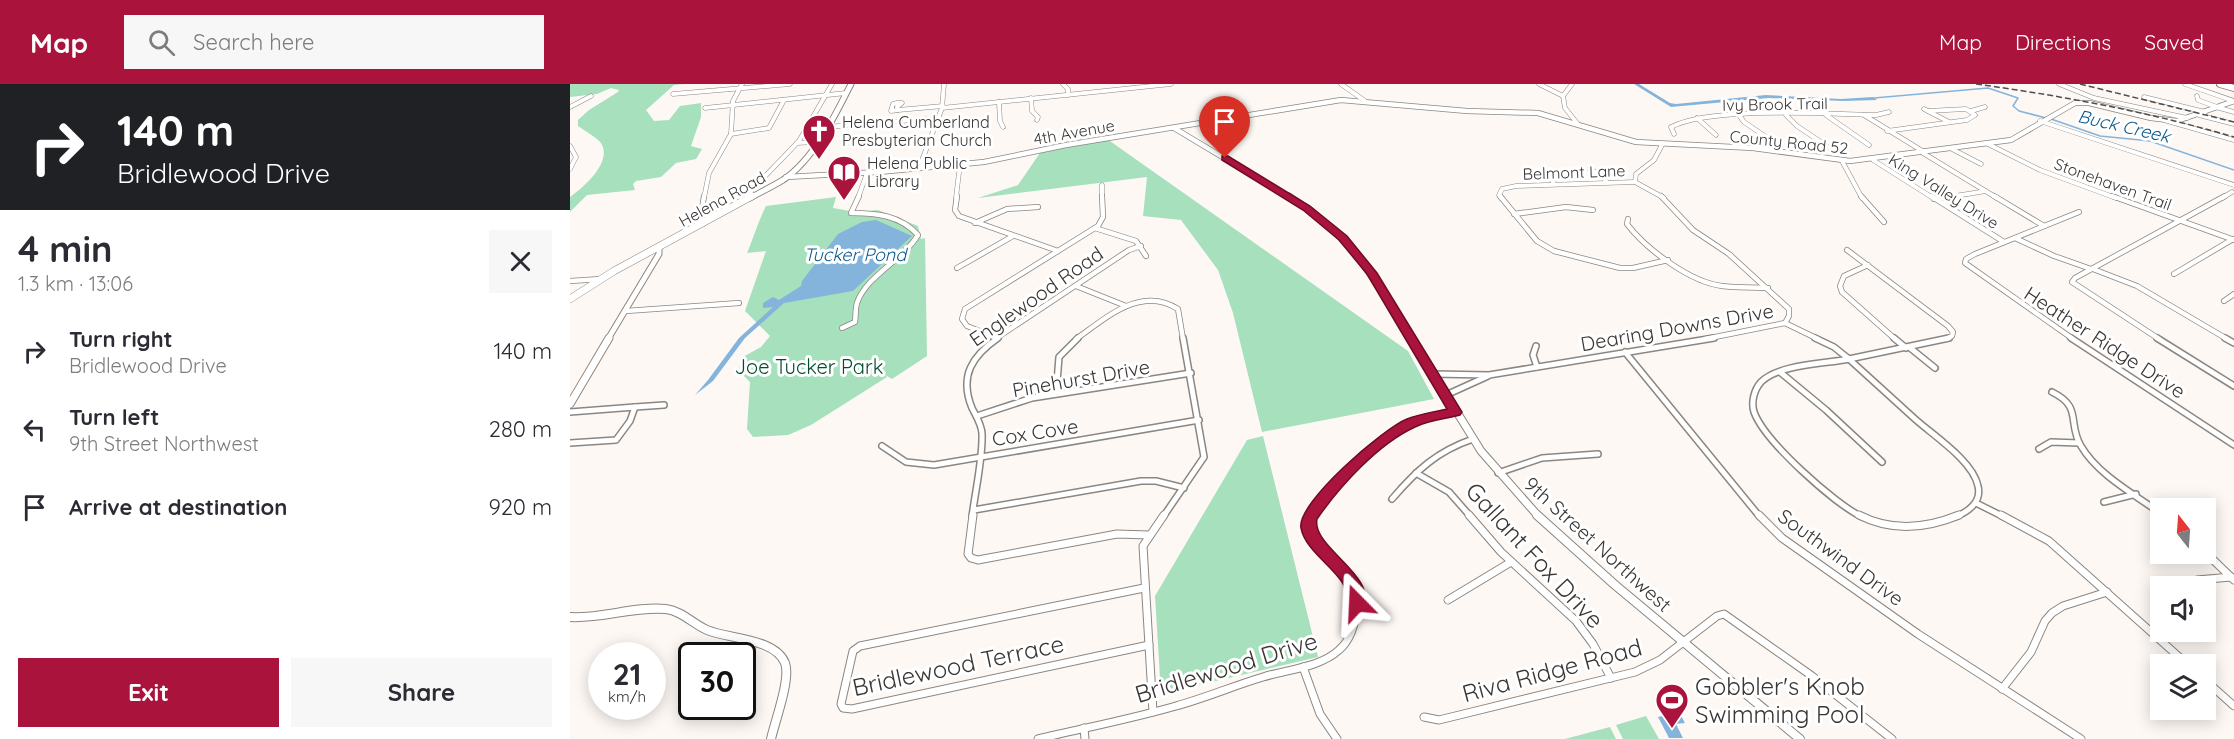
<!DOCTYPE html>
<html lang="en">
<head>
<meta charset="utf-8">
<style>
	:root { --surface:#fff; --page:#f7f7f7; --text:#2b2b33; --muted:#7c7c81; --accent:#a9133c }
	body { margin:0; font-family:Quicksand,sans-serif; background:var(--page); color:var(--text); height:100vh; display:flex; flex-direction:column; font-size:22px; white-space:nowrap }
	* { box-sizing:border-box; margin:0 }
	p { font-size:20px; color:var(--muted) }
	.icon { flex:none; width:33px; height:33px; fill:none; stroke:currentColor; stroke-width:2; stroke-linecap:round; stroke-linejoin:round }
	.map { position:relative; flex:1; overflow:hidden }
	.drawer { display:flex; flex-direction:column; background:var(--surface); width:570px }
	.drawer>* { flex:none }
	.hud { background:#202124; color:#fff; overflow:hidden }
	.needle { width:39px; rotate:343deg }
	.tools { position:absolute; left:1580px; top:414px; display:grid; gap:12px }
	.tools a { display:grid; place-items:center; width:66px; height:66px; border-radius:0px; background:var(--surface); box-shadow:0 3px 15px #0003; font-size:30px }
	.speed { position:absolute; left:18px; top:558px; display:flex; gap:12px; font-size:30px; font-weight:700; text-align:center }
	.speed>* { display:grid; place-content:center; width:78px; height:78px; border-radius:50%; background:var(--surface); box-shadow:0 3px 15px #0003; line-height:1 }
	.speed small { font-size:15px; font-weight:400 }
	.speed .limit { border:3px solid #111; border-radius:9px; background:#fff; color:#111 }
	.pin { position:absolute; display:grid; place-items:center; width:51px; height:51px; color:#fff; margin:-62px -26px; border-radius:50% 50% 50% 0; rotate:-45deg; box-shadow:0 0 6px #0007 }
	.pin .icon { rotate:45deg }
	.me { position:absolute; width:66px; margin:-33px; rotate:339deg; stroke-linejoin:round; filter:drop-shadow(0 0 4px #0008) }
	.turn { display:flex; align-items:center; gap:21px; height:126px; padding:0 18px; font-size:27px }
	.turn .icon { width:78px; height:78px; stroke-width:2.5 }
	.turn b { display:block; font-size:42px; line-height:51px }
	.round { display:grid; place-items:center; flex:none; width:63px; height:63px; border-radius:0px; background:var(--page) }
	.overview { display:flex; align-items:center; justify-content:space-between; height:102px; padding:0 18px }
	h1 { font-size:36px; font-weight:700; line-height:45px }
	.action { display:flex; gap:12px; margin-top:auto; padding:12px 18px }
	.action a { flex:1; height:69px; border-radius:0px; background:var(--accent); color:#fff; font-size:24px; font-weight:700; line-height:69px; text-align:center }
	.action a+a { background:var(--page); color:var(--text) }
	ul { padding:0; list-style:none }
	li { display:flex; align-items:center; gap:18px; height:78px; padding:0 18px }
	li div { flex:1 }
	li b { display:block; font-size:22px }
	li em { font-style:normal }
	header { display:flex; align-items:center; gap:36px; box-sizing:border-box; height:84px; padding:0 30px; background:var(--accent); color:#fff }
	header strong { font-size:28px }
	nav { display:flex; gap:33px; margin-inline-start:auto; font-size:21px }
	.search { width:420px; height:54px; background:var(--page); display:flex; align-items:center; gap:15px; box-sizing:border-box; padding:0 21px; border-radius:0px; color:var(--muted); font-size:22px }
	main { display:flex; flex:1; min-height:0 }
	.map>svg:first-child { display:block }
	.green { fill:#a6e0bd }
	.water { fill:#84b4dc }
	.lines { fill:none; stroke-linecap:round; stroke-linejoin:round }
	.stream { stroke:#84b4dc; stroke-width:1.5 }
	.minor-far3-casing { stroke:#8c8681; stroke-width:5 }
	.minor-far2-casing { stroke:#8c8681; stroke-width:6 }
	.minor-far1-casing { stroke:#8c8681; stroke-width:8 }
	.minor-casing { stroke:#8c8681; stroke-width:9 }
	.tertiary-far3-casing { stroke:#8c8681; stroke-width:6 }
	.tertiary-far2-casing { stroke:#8c8681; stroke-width:7 }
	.tertiary-far1-casing { stroke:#8c8681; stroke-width:9 }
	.tertiary-casing { stroke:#8c8681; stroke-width:10 }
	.secondary-far1-casing { stroke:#8c8681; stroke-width:7 }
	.secondary-casing { stroke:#8c8681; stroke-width:8 }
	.primary-casing { stroke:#8c8681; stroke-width:8 }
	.minor-far3 { stroke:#fff; stroke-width:4 }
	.minor-far2 { stroke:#fff; stroke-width:4.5 }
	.minor-far1 { stroke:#fff; stroke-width:5 }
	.minor { stroke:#fff; stroke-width:7 }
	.tertiary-far3 { stroke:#fff; stroke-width:4.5 }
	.tertiary-far2 { stroke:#fff; stroke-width:5 }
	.tertiary-far1 { stroke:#fff; stroke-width:7 }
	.tertiary { stroke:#fff; stroke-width:8 }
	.secondary-far1 { stroke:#fff; stroke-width:5 }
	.secondary { stroke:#fff; stroke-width:7 }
	.primary { stroke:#fff; stroke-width:6 }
	.rail { stroke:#504d4b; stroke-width:1.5; stroke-dasharray:6 3; stroke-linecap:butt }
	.route { fill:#a9133c; stroke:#6e0c27; stroke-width:1.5 }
	.labels { text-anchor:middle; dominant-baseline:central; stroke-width:6; stroke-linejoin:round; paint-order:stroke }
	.far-street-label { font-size:16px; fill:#393634; stroke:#fff }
	.far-poi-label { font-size:16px; fill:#393634; stroke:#fff; text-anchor:start }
	.far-water-label { font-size:18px; font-style:italic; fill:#0c5a8d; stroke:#fff }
	.street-label { font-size:20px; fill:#393634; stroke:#fff }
	.park-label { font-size:20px; fill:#044e2f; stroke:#fff }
	.near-street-label { font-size:24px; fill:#393634; stroke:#fff }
	.near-poi-label { font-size:24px; fill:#393634; stroke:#fff; text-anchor:start }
</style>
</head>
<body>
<header>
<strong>Map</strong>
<div class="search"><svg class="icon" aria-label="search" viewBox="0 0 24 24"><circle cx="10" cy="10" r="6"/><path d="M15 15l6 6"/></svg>Search here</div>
<nav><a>Map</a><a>Directions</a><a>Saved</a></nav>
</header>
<main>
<section class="drawer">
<div class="hud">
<div class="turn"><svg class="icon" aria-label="right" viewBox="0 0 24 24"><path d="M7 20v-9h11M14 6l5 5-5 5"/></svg><div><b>140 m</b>Bridlewood Drive</div></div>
</div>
<div class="overview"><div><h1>4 min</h1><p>1.3 km · 13:06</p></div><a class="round"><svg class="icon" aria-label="close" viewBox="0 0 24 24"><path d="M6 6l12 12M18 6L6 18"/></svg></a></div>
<ul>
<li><svg class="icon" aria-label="right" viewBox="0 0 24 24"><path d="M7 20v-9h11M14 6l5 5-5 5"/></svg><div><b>Turn right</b><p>Bridlewood Drive</p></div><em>140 m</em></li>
<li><svg class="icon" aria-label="left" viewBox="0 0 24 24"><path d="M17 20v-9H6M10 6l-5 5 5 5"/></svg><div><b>Turn left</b><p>9th Street Northwest</p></div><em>280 m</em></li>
<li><svg class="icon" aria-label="arrive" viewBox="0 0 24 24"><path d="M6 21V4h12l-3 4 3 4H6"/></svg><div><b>Arrive at destination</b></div><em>920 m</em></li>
</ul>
<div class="action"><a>Exit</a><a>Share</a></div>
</section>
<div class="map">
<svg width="1664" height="655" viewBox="0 0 1664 655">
	<rect width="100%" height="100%" fill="#fef8f4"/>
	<!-- green -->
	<g class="green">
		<path d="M0 0H115L104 1 76 26 84 37 99 36 110 22 131 19V33L121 62 132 65 126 75 106 79 91 93 66 97 63 100 65 106 17 111 0 128V113C14 103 43 78 31 59 26 53 15 47 8 42V36L19 26 48 8 49 6 41 4 27 10 0 13Z"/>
		<path d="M537 55 838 267 864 315 692 348 663 229 648 186 611 136 573 132 577 93 408 114 448 101 472 66Z"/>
		<path d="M266 113 263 124 286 128 308 126 348 142 351 155 355 154 357 272 322 295 315 291 317 293 241 341 218 351 183 353 177 345 180 298 169 287 171 274 191 263 200 252 175 227 196 167 177 169C184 152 188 138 196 122Z"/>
		<path d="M693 352 748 573 591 610 585 512 677 356Z"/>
		<path d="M1076 632 1089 655H1053L1046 641Z"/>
		<path d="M1040 643 1046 655H995Z"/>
	</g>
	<!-- water -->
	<g class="water">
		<path d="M1064 0H1069L1100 19 1106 20 1196 11 1271 15 1303 13 1307 16 1273 17 1199 14 1101 23Z"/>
		<path d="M306 136 342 152 283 207 214 219 175 254 143 297 125 311 138 296 169 254 203 223 193 224V219L203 213 209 216 231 202 232 197 268 150 292 138Z"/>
		<path d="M1109 628 1115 639 1106 640 1113 654H1099L1088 633Z"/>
	</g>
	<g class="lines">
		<!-- stream -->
		<g class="stream">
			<path d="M1304 14 1418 4 1448 14 1443 22 1449 27 1476 34"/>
			<path d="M1481 35 1530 52 1580 57 1664 86"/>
		</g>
		<defs>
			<g id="minor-far3">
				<path d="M493 0 498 5V11"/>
				<path d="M771 0 795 17"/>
				<path d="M969 0 993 12"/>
				<path d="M1489 0 1524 14 1617 34"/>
				<path d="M1615 0 1664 17"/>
				<path d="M103 10 220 0"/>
				<path d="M993 12 995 24 1007 39"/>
				<path d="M993 12 1002 0"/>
				<path d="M1627 12 1628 16 1647 23"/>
				<path d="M1574 13 1635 28"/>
				<path d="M461 14 462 27 468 33 467 36"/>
				<path d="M429 18 430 37 433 43"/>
				<path d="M327 19H332L327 23 328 26 321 27 323 20Z"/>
				<path d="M0 23 21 12"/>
				<path d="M1646 23 1664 28"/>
				<path d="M135 24 276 9"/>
				<path d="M372 24 601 0"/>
				<path d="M1354 25 1379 38"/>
				<path d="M328 26 373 22"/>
				<path d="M1401 27 1415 23"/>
				<path d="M1169 31 1174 38 1199 55"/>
				<path d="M1216 31 1227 42 1260 64"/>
				<path d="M1256 31 1299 61"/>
				<path d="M1294 31 1354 68"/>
				<path d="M1629 31 1664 40"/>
				<path d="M1127 34 1146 51"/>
				<path d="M1594 36 1664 56"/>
				<path d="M1470 37 1664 101"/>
				<path d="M257 43 369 34"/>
				<path d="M1317 47 1397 36 1405 31 1396 25 1358 27"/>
				<path d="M161 50 199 44 214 16"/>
				<path d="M1104 50 1101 43C1141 22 1257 30 1306 31L1319 28"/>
				<path d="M227 59 245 58"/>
				<path d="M1418 60 1470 86 1546 114"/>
				<path d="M1092 61 1084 76 1066 90 1065 98 1094 114"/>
				<path d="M0 62 6 73 0 85"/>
				<path d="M1382 65 1411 80"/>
				<path d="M1353 69 1427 114"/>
				<path d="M1303 76 1363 114"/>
				<path d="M1272 77 1292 114"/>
				<path d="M349 84 372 24 374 0"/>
				<path d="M1019 85 1031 91 1037 98"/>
				<path d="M972 87 980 93 984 100"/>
				<path d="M532 101V114"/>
				<path d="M182 113 177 111 229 57 262 0"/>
				<path d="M134 114 139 89 161 50 163 17 172 0"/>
				<path d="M288 114 297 89"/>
				<path d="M386 114 390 80"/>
				<path d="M931 114 929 111 932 105 946 102 1065 98"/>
				<path d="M1373 114 1416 107"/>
				<path d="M1652 114 1662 108"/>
			</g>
			<g id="minor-far2">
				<path d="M180 112 182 113"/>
				<path d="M387 112 385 126 389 132 488 167"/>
				<path d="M930 112 967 157 984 167 1050 184H1063L1098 176"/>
				<path d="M1091 112 1123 146 1159 170 1219 225V232L1215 239 1135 255"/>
				<path d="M1291 112 1314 138"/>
				<path d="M1361 112 1434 158"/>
				<path d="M1424 112 1474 142"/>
				<path d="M1542 112 1664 156"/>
				<path d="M1364 115 1383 112"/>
				<path d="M944 130 996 123 1023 126"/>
				<path d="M1058 135 1057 140C1076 165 1120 198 1152 202 1167 204 1183 203 1198 204"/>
				<path d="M405 139 437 125 468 123"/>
				<path d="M133 140 130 137 134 112"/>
				<path d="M525 144 566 157 576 172"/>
				<path d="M1445 154 1484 172 1521 185"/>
				<path d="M1277 166 1378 242 1383 248 1382 252 1376 255"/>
				<path d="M1298 181 1274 192 1270 202 1272 208 1325 255"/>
				<path d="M387 184 443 152"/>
				<path d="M1523 185 1567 202 1657 255"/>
				<path d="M1604 190 1663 155"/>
				<path d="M0 197 31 195"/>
				<path d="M506 202 556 222"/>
				<path d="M1654 217 1664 210"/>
				<path d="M56 227 169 219"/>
				<path d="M1215 239 1248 255"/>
				<path d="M272 244 285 238C286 232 285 225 287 219 296 192 333 176 348 151 330 131 306 129 281 129L289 112"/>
				<path d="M427 254 397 242 392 235 395 225 528 142 533 133 532 112"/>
				<path d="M425 255 559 166 571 162"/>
				<path d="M506 255C536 234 571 201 608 225L613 255"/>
				<path d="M1503 255 1395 179 1396 175 1405 170 1509 128"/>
				<path d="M1589 255 1502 198 1505 194 1655 112"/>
			</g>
			<g id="minor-far1">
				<path d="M1245 254 1264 263 1279 275"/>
				<path d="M1324 254 1336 264"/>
				<path d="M1501 254 1664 361"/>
				<path d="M1587 254 1664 302"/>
				<path d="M1655 254 1664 259"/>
				<path d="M966 262 963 271 967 283"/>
				<path d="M1339 263 1365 284"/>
				<path d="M1055 268 1190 433"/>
				<path d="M1279 275C1301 295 1323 315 1345 335 1364 352 1403 377 1408 402 1412 418 1398 428 1385 433"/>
				<path d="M1279 275C1255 280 1209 280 1191 298 1184 306 1181 318 1184 328 1195 358 1264 419 1292 433"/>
				<path d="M1279 275 1379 254"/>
				<path d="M1210 288 1256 326 1312 378"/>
				<path d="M863 290 919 291 1144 254"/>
				<path d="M1482 308C1513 323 1497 339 1511 362 1528 391 1564 410 1590 429"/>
				<path d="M486 310 489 273 508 254"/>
				<path d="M876 311 918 292"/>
				<path d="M65 323 94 321"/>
				<path d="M0 328 65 323 60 337 46 356 0 359"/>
				<path d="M407 332 462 314 621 289"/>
				<path d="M312 362 336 378 364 381 629 336"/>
				<path d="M1469 365 1481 358 1509 359"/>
				<path d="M846 389 879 408 901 433"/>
				<path d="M928 389 972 374 1028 370"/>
				<path d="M822 415C846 387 867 367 903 355"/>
				<path d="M1534 418 1566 410"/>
				<path d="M1406 419 1434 433"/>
				<path d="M404 426 571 397H586L614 404"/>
				<path d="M402 433C405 408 413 374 412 350 412 341 406 332 402 324 389 292 402 272 428 254"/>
				<path d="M593 433 634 373 613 254"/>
				<path d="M740 433C762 397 805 353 844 337 857 332 871 330 885 328"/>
			</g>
			<g id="minor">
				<path d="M403 431 398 470 401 474 408 476 547 450 579 451"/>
				<path d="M899 431 931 468 1006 537 1023 560 1041 594"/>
				<path d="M1189 431 1212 454 1348 550 1511 655"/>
				<path d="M1289 431C1322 448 1355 445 1389 431"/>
				<path d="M1431 431 1479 457 1617 580"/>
				<path d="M1635 468 1664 496"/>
				<path d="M1627 496 1661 493"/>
				<path d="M574 504 290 562 283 567 271 620 273 624 282 625 579 561"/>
				<path d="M878 516 941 478"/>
				<path d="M733 583 750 630 767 655"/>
				<path d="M1635 596 1664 622"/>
				<path d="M1432 605 1461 568 1475 537 1482 529 1493 522 1537 508"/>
				<path d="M583 628 573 462 594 431"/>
				<path d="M854 633 869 636 1065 588 1090 576 1147 532 1154 530 1242 592 1322 655"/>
				<path d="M514 644 515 655"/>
				<path d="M468 655C514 644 561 635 606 622 635 614 663 602 693 593 718 585 749 584 769 566 782 555 786 535 787 520 788 485 728 462 741 431"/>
			</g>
			<g id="tertiary-far3">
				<path d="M604 44 721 114"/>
				<path d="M216 93 309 88 414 78 496 61 771 16 897 27 968 29 1066 58 1183 64 1280 77 1441 56 1505 19H1519L1581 34 1607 37 1664 17"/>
			</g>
			<g id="tertiary-far2">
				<path d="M719 112C780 150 805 196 842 255"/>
				<path d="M38 255 89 170V164"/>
			</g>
			<g id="tertiary-far1">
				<path d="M841 254 911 367 969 433"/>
				<path d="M0 320 39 254"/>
			</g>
			<g id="tertiary">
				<path d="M967 431 1045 501 1230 655"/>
				<path d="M0 533C32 535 64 522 96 525 112 527 123 540 137 546 158 555 205 554 215 579 221 595 205 637 201 655"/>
			</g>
			<path id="secondary-far1" d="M180 114C191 108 203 102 213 96 244 75 265 32 281 0"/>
			<path id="secondary" d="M0 215 44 187 182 112"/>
			<path id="primary" d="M1650 0 1664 4"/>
		</defs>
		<!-- minor-far3 casing -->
		<use href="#minor-far3" class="minor-far3-casing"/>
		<!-- minor-far2 casing -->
		<use href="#minor-far2" class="minor-far2-casing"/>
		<!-- minor-far1 casing -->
		<use href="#minor-far1" class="minor-far1-casing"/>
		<!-- minor casing -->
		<use href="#minor" class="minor-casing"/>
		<!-- tertiary-far3 casing -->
		<use href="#tertiary-far3" class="tertiary-far3-casing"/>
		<!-- tertiary-far2 casing -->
		<use href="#tertiary-far2" class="tertiary-far2-casing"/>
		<!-- tertiary-far1 casing -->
		<use href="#tertiary-far1" class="tertiary-far1-casing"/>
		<!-- tertiary casing -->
		<use href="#tertiary" class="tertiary-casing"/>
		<!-- secondary-far1 casing -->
		<use href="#secondary-far1" class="secondary-far1-casing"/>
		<!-- secondary casing -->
		<use href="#secondary" class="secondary-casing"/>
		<!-- primary casing -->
		<use href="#primary" class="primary-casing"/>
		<!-- minor-far3 -->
		<use href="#minor-far3" class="minor-far3"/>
		<!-- minor-far2 -->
		<use href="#minor-far2" class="minor-far2"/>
		<!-- minor-far1 -->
		<use href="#minor-far1" class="minor-far1"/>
		<!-- minor -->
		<use href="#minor" class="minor"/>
		<!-- tertiary-far3 -->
		<use href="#tertiary-far3" class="tertiary-far3"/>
		<!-- tertiary-far2 -->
		<use href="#tertiary-far2" class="tertiary-far2"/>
		<!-- tertiary-far1 -->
		<use href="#tertiary-far1" class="tertiary-far1"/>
		<!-- tertiary -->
		<use href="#tertiary" class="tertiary"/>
		<!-- secondary-far1 -->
		<use href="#secondary-far1" class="secondary-far1"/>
		<!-- secondary -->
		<use href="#secondary" class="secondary"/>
		<!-- primary -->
		<use href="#primary" class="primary"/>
		<!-- rail -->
		<g class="rail">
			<path d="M1406 0C1493 12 1579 28 1664 53"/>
			<path d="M1510 0 1664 38"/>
		</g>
	</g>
	<!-- route -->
	<path class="route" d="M652 72H658L740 122 777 152 807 189 892 328 890 331C876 335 858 336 845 343 808 360 770 402 747 435 741 463 809 492 793 524L787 526 781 524C776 515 777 506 772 498 760 480 735 465 731 444 726 419 814 344 837 335 849 330 864 328 877 325L797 190 769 156 733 126 652 76Z"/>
	<!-- icons -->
	<defs>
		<symbol id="church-pin" viewBox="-11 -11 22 30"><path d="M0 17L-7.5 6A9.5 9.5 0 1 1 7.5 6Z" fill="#a9133c" stroke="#fff"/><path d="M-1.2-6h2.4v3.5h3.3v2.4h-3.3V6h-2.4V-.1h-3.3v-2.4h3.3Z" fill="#fff"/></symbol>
		<symbol id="library-pin" viewBox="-11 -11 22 30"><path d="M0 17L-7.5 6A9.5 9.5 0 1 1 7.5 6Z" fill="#a9133c" stroke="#fff"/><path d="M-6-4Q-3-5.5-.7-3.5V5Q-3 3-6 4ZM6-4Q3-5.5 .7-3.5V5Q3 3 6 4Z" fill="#fff"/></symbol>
		<symbol id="stadium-pin" viewBox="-11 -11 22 30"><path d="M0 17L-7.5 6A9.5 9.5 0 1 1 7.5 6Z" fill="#a9133c" stroke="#fff"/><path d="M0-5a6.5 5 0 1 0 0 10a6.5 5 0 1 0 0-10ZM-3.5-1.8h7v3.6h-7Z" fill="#fff"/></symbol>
	</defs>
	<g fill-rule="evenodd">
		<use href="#church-pin" x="230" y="28" width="38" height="52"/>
		<use href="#library-pin" x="255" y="69" width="38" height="52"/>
		<use href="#stadium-pin" x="1083" y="597" width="38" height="52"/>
	</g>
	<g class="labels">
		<!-- far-street labels -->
		<g class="far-street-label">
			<text transform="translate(1205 20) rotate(-1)">Ivy Brook Trail</text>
			<text transform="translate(504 48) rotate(-10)">4th Avenue</text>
			<text transform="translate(1219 58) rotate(6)">County Road 52</text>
			<text transform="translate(1004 88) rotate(-2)">Belmont Lane</text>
			<text transform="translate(1543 100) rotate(20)">Stonehaven Trail</text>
			<text transform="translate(1374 107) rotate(32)">King Valley Drive</text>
			<text transform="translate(152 115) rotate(-29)">Helena Road</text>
		</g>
		<!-- far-poi labels -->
		<g class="far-poi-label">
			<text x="272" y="38">Helena Cumberland<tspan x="272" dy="18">Presbyterian Church</tspan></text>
			<text x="297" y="79">Helena Public<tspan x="297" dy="18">Library</tspan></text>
		</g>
		<!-- far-water labels -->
		<g class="far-water-label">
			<text transform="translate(1554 42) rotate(13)">Buck Creek</text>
			<text x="285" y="170">Tucker Pond</text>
		</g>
		<!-- street labels -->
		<g class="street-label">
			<text transform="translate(466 212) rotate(-35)">Englewood Road</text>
			<text transform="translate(1107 243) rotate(-10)">Dearing Downs Drive</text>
			<text transform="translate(1535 258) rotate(33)">Heather Ridge Drive</text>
			<text transform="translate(511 294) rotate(-10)">Pinehurst Drive</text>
			<text transform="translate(465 348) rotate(-9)">Cox Cove</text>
			<text transform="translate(1028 460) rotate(42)">9th Street Northwest</text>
			<text transform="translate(1271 473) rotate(36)">Southwind Drive</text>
		</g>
		<!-- park labels -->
		<g class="park-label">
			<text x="239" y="282">Joe Tucker Park</text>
		</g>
		<!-- near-street labels -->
		<g class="near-street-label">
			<text transform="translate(965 471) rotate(47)">Gallant Fox Drive</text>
			<text transform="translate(388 581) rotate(-12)">Bridlewood Terrace</text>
			<text transform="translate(656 583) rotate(-17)">Bridlewood Drive</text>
			<text transform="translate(982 586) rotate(-15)">Riva Ridge Road</text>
		</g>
		<!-- near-poi labels -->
		<g class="near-poi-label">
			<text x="1125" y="602">Gobbler's Knob<tspan x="1125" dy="28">Swimming Pool</tspan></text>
		</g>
	</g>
</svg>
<div class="tools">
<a><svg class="needle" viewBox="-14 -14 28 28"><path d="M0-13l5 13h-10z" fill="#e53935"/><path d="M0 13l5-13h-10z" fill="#7c7c81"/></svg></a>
<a><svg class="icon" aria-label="sound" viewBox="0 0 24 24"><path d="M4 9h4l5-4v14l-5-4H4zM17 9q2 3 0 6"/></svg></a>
<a><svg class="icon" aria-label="layers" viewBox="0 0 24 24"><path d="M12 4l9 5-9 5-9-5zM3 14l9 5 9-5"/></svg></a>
</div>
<div class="speed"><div>21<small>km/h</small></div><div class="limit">30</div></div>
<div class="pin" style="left:655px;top:74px;background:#d93025"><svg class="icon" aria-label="arrive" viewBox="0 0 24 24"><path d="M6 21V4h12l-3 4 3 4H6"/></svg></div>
<svg class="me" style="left:787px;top:519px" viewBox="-20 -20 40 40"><path d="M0-17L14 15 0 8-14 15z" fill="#a9133c" stroke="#fff" stroke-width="4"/></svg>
</div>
</main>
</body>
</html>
